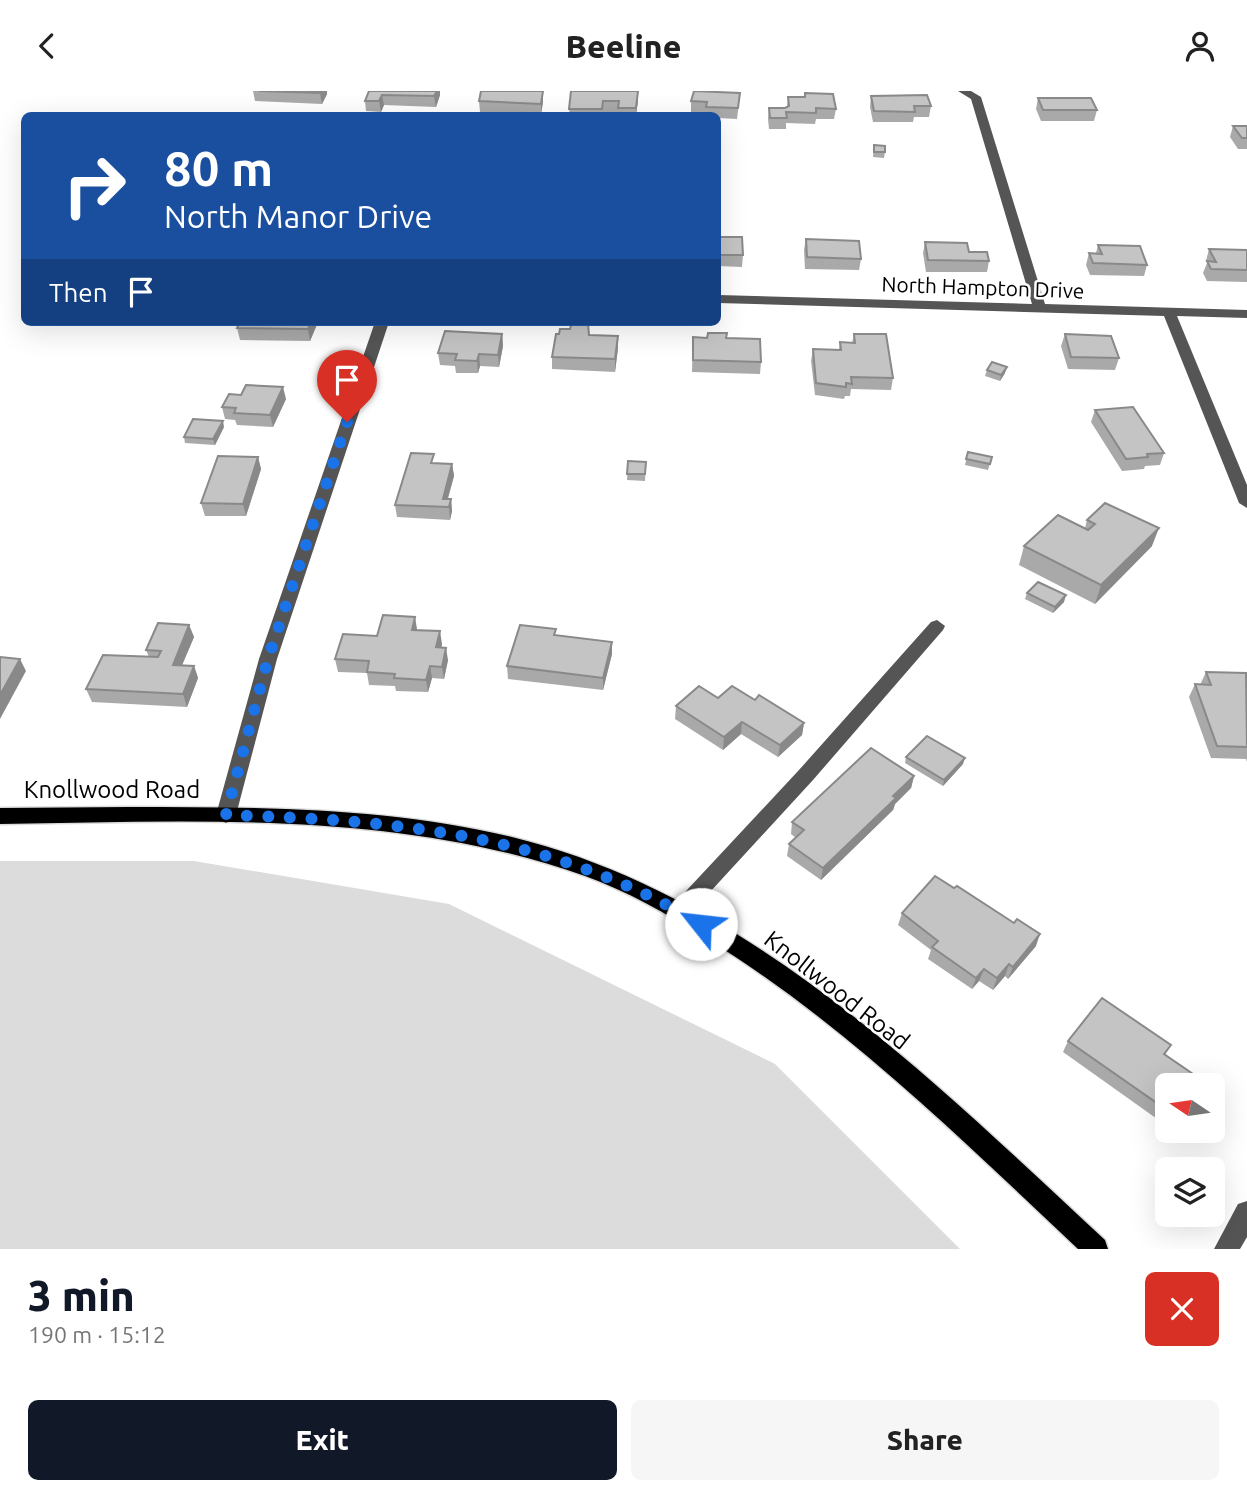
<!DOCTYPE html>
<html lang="en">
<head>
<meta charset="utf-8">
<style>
	:root { --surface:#fff; --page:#f6f6f6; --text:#222; --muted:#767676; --accent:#111827 }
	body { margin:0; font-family:Ubuntu,sans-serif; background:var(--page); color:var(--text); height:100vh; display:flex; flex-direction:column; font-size:26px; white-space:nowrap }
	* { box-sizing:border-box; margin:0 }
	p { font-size:23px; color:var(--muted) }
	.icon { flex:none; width:38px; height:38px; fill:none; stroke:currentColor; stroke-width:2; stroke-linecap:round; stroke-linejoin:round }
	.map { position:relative; height:1158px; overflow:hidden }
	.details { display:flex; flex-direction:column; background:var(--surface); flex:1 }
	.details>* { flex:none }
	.banner { position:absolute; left:21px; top:21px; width:700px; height:214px; border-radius:10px; box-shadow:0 7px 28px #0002; background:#1a4fa0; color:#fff; overflow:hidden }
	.needle { width:46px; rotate:283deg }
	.fabs { position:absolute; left:1155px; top:982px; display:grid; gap:14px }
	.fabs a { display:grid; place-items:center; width:70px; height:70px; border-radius:10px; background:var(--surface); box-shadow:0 7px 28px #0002; font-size:35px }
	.pin { position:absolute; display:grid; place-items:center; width:60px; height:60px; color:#fff; margin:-72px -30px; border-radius:50% 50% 50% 0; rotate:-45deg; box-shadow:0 0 7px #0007 }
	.pin .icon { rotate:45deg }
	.me { position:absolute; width:77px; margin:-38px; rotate:299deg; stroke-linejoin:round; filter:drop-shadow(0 0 5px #0008) }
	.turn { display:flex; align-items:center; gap:24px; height:147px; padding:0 28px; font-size:32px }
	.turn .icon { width:91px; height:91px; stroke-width:2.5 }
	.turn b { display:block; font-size:49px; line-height:60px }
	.then { display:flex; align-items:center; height:66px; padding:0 28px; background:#0003; gap:14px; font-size:26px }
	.round { display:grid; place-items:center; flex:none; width:74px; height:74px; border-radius:10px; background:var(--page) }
	.headline { display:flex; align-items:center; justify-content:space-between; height:119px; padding:0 28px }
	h1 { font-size:42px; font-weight:800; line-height:52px; color:var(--accent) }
	.action { display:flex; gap:14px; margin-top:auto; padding:14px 28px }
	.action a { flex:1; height:80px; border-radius:10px; background:var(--accent); color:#fff; font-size:28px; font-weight:800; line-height:80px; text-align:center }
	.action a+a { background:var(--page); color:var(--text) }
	header { display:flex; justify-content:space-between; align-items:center; height:91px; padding:0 28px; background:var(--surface); font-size:32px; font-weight:800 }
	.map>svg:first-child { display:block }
	.green { fill:#dcdcdc }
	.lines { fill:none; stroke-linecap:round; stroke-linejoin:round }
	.major-casing { stroke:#dbdbdb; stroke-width:3 }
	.minor { fill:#555; fill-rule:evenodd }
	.major { fill:#000; fill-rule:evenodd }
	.wall { fill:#a9a9a9 }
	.shaded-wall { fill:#898989 }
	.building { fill:#c4c4c4; stroke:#898989; stroke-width:2 }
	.route { stroke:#1a73e8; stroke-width:12; stroke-dasharray:0 21.6 }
	.labels { text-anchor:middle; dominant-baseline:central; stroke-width:5; stroke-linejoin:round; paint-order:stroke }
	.far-street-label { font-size:21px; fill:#000; stroke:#fff }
	.street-label { font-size:24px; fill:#000; stroke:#fff }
</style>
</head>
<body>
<header><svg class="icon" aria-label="back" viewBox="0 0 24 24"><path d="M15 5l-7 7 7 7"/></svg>Beeline<svg class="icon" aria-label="person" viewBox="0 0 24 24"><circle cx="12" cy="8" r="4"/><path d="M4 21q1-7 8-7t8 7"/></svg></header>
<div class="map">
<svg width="1247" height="1158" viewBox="0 0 1247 1158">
	<rect width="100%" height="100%" fill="#fff"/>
	<!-- green -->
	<path class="green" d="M0 770H194L449 813 775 973 960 1158H0Z"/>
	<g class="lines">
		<defs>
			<path id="major" d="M129 716C256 716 387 716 512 746 749 804 931 988 1105 1149L1108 1158H1078C960 1047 843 931 704 846 667 823 627 800 585 785 399 719 195 730 0 733V717Z"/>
		</defs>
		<!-- major casing -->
		<use href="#major" class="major-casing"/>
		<!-- minor -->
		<g class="minor">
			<path d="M958 0H971L981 6 1045 213 1247 219V227L1177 225 1247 394V417L1239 412 1164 225 718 212V204L1032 213 971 8Z"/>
			<path d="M375 231H389L277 568 236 724 233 729 226 732 219 729 216 724 259 568Z"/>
			<path d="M937 529 945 535 943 539 813 689 687 826 680 829 673 826 670 820 673 814 799 679 931 531Z"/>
			<path d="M1247 1110V1146L1240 1158H1214L1238 1113Z"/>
		</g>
		<!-- major -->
		<use href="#major" class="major"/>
	</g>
	<!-- wall -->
	<g class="wall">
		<path d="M253 0H327V3L322 13 255 10Z"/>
		<path d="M369 0H440V4L436 16 384 14 381 21 366 20 365 10Z"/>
		<path d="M571 0 638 9 636 24H618V21H603V24H569Z"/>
		<path d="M740 2 737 28 718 27V24H706V22L691 21V10Z"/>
		<path d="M805 2 836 18 834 28H816L815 33 786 32V38H769L768 28 769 17H785L787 16 788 6H804Z"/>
		<path d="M871 5 931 15 929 26H914L913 31H873L870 16Z"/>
		<path d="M1038 7 1097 19 1094 30H1041L1036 18Z"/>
		<path d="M479 10 543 11 541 23 480 21Z"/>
		<path d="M1233 35H1247V58H1238L1230 46Z"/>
		<path d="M874 54 885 61 884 67 873 66Z"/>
		<path d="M718 146 743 164 742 176 718 175Z"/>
		<path d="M806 148 861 168 859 179 805 178 804 159Z"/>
		<path d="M925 151 969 161 989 170 987 181H926L923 162Z"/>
		<path d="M1098 154 1147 174 1144 185 1090 184 1086 174 1089 162H1096Z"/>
		<path d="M1209 158 1247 159V191L1207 190 1203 182 1207 172 1206 170Z"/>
		<path d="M240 231H318L310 250 240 249 237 237Z"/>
		<path d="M502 243 503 255 499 276 480 275 478 282H456L455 275 440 274 438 262Z"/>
		<path d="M854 243 893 287 891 299 851 298 850 305H845L844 308 815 304 811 270 813 258 839 259 840 251 852 252Z"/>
		<path d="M1065 243 1119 267 1115 279 1068 278 1061 255Z"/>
		<path d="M589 244 618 245V257L615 281 552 278V266Z"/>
		<path d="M693 246 726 247 761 271 760 283 692 281Z"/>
		<path d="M987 279 1005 282 1000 290 985 285Z"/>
		<path d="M286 308 273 336 237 334 235 329 225 328 222 316Z"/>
		<path d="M1095 319 1164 362 1160 374 1145 375 1144 378 1122 380 1091 331Z"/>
		<path d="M224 336 215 354 185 352 184 346Z"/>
		<path d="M968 361 992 366 988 379 965 374Z"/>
		<path d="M258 366 261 378 246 425H205L201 412Z"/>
		<path d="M628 370 646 371 645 390 627 389Z"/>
		<path d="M435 372 452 373 454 385 448 408H451L452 420 450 429 397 426 395 414Z"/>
		<path d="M1087 429 1152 455 1095 513 1019 474 1024 455 1085 437Z"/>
		<path d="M1027 502 1064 511 1053 522 1025 508Z"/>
		<path d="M189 534 194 546 182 574 194 575 198 587 187 616 92 611 86 598 149 566 146 559Z"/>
		<path d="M417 539 442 553 441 557 448 569 444 588 432 587 428 601 396 600 395 595 369 594 367 582 338 581 335 568 377 545Z"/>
		<path d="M556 544 612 551V563L603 599 508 588 507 575Z"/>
		<path d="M1206 581 1247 584V671L1246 668 1211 667 1189 606 1195 593 1200 594Z"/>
		<path d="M718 607 755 609 804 632 802 644 778 666 741 643 723 659 675 628 676 615Z"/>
		<path d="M906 666 963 673 943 695 905 672Z"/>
		<path d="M914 685 911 697 895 713 893 719 821 789 787 765 789 753 796 747 791 743 792 731Z"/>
		<path d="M902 822 1036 855 1008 888 1005 885 993 899 979 890 972 898 928 868 931 859 898 834Z"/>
		<path d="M1068 950 1171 954 1165 964 1167 994V1035L1063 961Z"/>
	</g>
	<!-- shaded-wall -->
	<g class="shaded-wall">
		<path d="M321 0H327V3L322 13 320 2Z"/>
		<path d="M437 0H440V4L436 16 434 5Z"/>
		<path d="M543 0V11L541 23V13Z"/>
		<path d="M638 0V9L636 24V17Z"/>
		<path d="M382 4 384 14 381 21 379 10Z"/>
		<path d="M311 231H318L310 250 308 238Z"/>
		<path d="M502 243 503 255 499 276 498 264Z"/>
		<path d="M618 245V257L615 281V268Z"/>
		<path d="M479 263 480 275 478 282 477 270Z"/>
		<path d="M1007 276 1005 282 1000 290 1001 284Z"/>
		<path d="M283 296 286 308 273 336 270 324Z"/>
		<path d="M223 330 224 336 215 354 213 348Z"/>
		<path d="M258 366 261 378 246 425 243 413Z"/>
		<path d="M452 373 454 385 445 416 443 408Z"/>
		<path d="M451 408 452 420 450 429 449 416Z"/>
		<path d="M1159 437 1152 455 1095 513 1101 494Z"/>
		<path d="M1066 504 1064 511 1053 522 1055 516Z"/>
		<path d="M415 526 417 538 414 552 412 539Z"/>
		<path d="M189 534 194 546 177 586 173 574Z"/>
		<path d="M440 540 442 553 438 569 436 556Z"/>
		<path d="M612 551V563L603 599V587Z"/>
		<path d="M446 557 448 569 444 588 442 576Z"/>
		<path d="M20 568 26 580 0 628V604Z"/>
		<path d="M194 575 198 587 187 616 183 603Z"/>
		<path d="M430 575 432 587 428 601 426 589Z"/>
		<path d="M742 631 741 643 723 659 724 646Z"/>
		<path d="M804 632 802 644 778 666 780 654Z"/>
		<path d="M965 667 963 673 943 695 944 689Z"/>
		<path d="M914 685 911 697 895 713 893 719 821 789 823 777 893 705Z"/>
		<path d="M1040 843 1036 855 1008 888 1013 876Z"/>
		<path d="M1009 873 1005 885 993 899 997 887Z"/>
		<path d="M984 878 979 890 972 898 976 887Z"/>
	</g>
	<!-- building -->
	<g class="building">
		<path d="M259 0H321L320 2Z"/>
		<path d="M369 0H437L434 5 382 4 379 10H365Z"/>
		<path d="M481 0H543L541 13 479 10Z"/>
		<path d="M571 0H638L636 17H618L619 10H603L602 18H569Z"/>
		<path d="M694 0 740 2 738 17 706 16 707 11 691 10Z"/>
		<path d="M805 2 833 3 836 18 816 17V22L786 21 787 27H770L769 17H785L789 15 788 6H805Z"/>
		<path d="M927 4 931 15H914L915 21 874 20 871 5Z"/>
		<path d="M1038 7H1091L1097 19H1043Z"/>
		<path d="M1233 35H1247V47H1242Z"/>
		<path d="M874 54 885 55V61H874Z"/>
		<path d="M718 146H742L743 164H718Z"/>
		<path d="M806 148 859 150 861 168 807 166Z"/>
		<path d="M925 151 967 152 969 161H987L989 170 928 169Z"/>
		<path d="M1098 154 1140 155 1147 174 1093 172 1089 162 1102 163Z"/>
		<path d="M1209 158 1247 159V179L1211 178 1207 170 1216 171Z"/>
		<path d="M240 231H311L308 238 237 237Z"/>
		<path d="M572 231 588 232 589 244 618 245 615 268 552 266 556 243H559L560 238H570Z"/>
		<path d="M445 240 502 243 498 264 479 263 477 270 455 269 457 263 438 262Z"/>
		<path d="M708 242H727L726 247 760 248 761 271 693 269V246L707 247Z"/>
		<path d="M854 243H886L893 287 851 286 852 293 846 292V296L816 292 813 258 841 259 840 251 855 252Z"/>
		<path d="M1065 243 1111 245 1119 267 1071 266Z"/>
		<path d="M992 271 1007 276 1001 284 987 279Z"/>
		<path d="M246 294 283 296 270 324 234 322 236 317 222 316 229 303 241 304Z"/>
		<path d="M1133 316 1164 362 1147 363 1148 366 1126 368 1095 319Z"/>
		<path d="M193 328 223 330 213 348 184 346Z"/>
		<path d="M968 361 992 366 990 373 966 368Z"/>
		<path d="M411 362 434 363 431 372 452 373 443 408H451L449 416 395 414Z"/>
		<path d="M218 365 258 366 243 413 201 412Z"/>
		<path d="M628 370 646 371 645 383H627Z"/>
		<path d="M1105 412 1159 437 1101 494 1024 455 1058 424 1088 439 1095 433 1087 429Z"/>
		<path d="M1038 491 1066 504 1055 516 1027 502Z"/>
		<path d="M383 524 415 526 412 539 440 540 436 556 446 557 442 576 430 575 426 589 394 587 395 583 367 581 369 570 335 568 343 543 377 545Z"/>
		<path d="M158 532 189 534 173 574 194 575 183 603 86 598 103 564 158 566 161 560 146 559Z"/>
		<path d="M520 534 556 538 554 544 612 551 603 587 507 575Z"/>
		<path d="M0 566 20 568 0 604Z"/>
		<path d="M1206 581 1246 582 1247 656 1217 655 1195 593 1211 594Z"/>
		<path d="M699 595 718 607 732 595 755 609 759 604 804 632 780 654 742 631 724 646 676 615Z"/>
		<path d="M927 645 965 667 944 689 906 666Z"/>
		<path d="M871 657 914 685 893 705 896 707 823 777 789 753 804 739 792 731Z"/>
		<path d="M935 785 954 797 957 795 1014 832 1017 828 1040 843 1013 876 1009 873 997 887 984 878 976 887 932 856 938 850 902 822Z"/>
		<path d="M1102 907 1171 954 1164 963 1209 994H1167V1019L1068 950Z"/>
	</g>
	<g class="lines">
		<!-- route -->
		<path class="route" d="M347 331 268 568 226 724C397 729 550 743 701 833"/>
	</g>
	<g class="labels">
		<!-- far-street labels -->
		<g class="far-street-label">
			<text transform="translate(983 196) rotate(2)">North Hampton Drive</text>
		</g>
		<!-- street labels -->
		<g class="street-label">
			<text x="112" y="698">Knollwood Road</text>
			<text transform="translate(837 899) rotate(38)">Knollwood Road</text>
		</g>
	</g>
</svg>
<div class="fabs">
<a><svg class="needle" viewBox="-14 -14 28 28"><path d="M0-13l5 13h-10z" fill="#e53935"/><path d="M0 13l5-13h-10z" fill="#767676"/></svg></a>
<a><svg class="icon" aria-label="layers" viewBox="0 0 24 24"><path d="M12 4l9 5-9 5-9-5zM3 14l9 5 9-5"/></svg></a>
</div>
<div class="pin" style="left:347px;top:331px;background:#d93025"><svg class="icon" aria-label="arrive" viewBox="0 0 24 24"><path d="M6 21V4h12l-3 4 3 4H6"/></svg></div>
<svg class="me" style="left:701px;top:833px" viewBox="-20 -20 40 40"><circle r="19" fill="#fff"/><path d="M0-13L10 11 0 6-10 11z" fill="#1a73e8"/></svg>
<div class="banner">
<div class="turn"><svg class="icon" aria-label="right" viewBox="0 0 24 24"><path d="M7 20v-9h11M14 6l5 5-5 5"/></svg><div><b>80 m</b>North Manor Drive</div></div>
<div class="then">Then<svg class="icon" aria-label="arrive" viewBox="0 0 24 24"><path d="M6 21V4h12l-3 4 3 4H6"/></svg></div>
</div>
</div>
<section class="details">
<div class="headline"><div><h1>3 min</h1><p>190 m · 15:12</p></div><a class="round" style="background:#d93025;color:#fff"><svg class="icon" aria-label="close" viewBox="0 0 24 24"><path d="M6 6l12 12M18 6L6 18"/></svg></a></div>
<div class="action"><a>Exit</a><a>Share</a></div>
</section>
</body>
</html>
